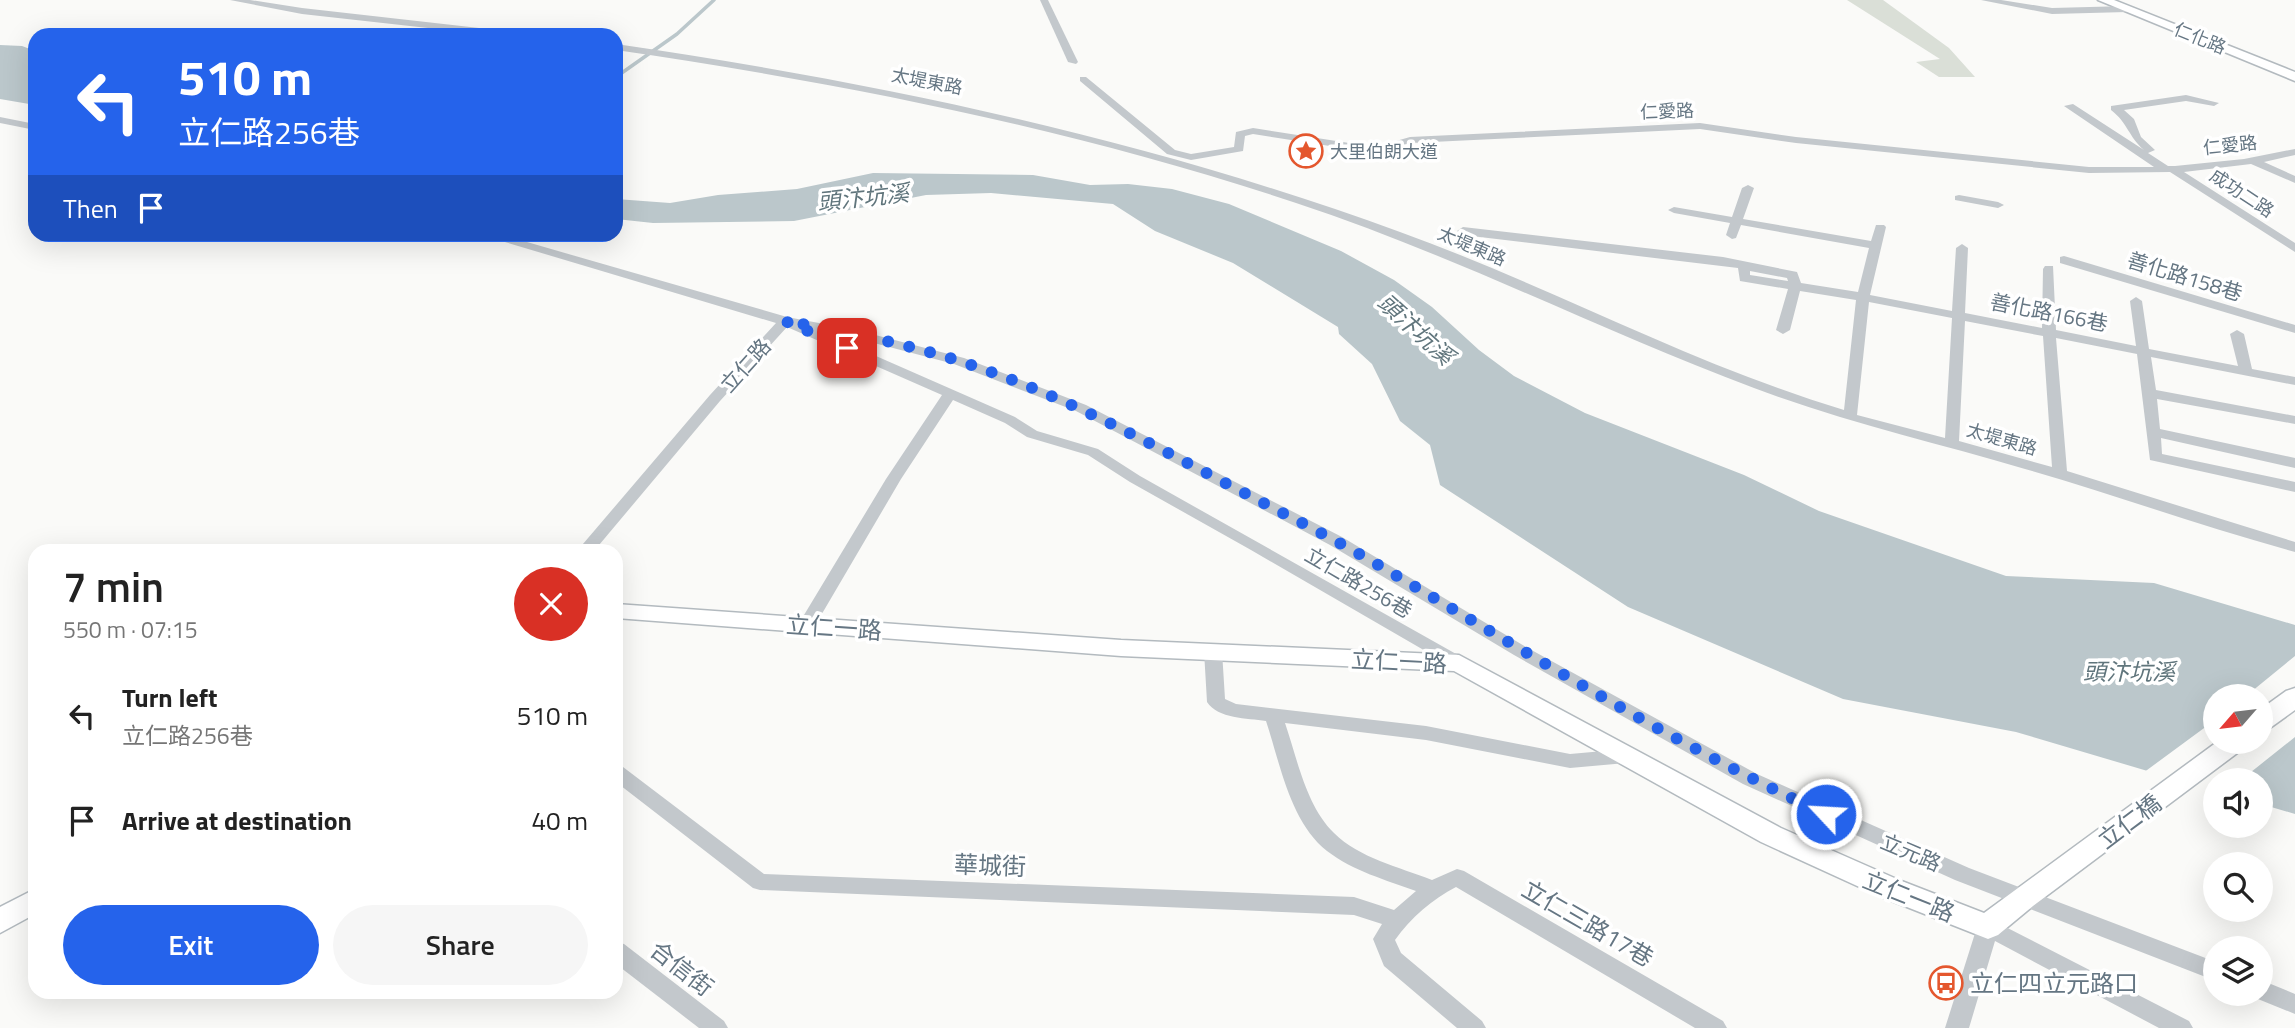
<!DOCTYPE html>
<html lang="en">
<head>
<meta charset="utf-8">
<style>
	:root { --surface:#fff; --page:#f6f6f6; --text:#222; --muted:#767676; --accent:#2563eb }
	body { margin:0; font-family:"Titillium Web","Noto Sans TC",sans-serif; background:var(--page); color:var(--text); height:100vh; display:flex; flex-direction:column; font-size:26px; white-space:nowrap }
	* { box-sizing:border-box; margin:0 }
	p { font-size:23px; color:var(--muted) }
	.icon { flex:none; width:38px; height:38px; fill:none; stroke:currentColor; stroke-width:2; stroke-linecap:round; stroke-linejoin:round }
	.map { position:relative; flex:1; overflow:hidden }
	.drawer { position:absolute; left:28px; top:544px; width:595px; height:455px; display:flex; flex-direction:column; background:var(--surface); border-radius:21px; box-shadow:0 7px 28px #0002 }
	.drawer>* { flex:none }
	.guide { position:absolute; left:28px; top:28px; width:595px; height:214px; border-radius:21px; box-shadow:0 7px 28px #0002; background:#2563eb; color:#fff; overflow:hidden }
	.needle { width:46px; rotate:242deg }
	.tools { position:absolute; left:2203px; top:684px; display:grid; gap:14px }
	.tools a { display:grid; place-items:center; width:70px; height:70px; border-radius:50%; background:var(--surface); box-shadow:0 7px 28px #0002; font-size:35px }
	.pin { position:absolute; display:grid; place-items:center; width:60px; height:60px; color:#fff; margin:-30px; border-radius:14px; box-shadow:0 4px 10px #0006 }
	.me { position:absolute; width:77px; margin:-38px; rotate:295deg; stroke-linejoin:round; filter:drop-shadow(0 0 5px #0008) }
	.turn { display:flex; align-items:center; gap:24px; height:147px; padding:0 35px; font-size:32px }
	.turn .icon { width:91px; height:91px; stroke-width:2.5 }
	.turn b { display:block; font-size:49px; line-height:60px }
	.then { display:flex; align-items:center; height:66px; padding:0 35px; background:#0003; gap:14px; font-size:26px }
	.round { display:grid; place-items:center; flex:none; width:74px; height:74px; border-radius:37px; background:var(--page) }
	.summary { display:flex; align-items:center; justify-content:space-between; height:119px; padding:0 35px }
	h1 { font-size:42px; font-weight:600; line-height:52px }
	.primary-button { display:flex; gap:14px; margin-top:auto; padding:14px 35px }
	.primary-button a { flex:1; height:80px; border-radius:42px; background:var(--accent); color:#fff; font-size:28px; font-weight:600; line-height:80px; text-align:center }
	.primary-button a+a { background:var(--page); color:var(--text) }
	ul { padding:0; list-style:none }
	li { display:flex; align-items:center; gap:21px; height:105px; padding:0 35px }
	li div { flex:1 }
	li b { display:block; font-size:26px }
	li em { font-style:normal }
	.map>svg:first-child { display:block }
	.green { fill:#dadfd7 }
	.water { fill:#bbc7cb; fill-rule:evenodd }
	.pier { fill:#fafaf8 }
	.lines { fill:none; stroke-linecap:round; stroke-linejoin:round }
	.stream { stroke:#bbc7cb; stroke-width:3.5 }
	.secondary-casing { stroke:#b3babf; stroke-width:3 }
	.street { fill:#c3c8cc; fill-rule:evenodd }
	.secondary { fill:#fff; fill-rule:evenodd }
	.route { stroke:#2563eb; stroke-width:12; stroke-dasharray:0 21.6 }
	.labels { text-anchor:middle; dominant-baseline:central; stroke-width:7; stroke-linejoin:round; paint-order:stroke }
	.far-street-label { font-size:18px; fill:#657683; stroke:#fff }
	.far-poi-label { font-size:18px; fill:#657683; stroke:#fff; text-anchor:start }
	.street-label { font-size:21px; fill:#657683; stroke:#fff }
	.water-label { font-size:23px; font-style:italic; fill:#60757c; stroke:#fff }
	.near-street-label { font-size:24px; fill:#657683; stroke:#fff }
	.near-poi-label { font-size:24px; fill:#657683; stroke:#fff; text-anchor:start }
</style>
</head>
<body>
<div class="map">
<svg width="2295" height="1028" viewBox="0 0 2295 1028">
	<rect width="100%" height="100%" fill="#fafaf8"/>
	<!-- green -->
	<path class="green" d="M1847 0H1883L1949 48 1975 77H1939L1916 62 1940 59Z"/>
	<!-- water -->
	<g class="water">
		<path d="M0 45 22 46 35 51V105L0 99Z"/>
		<path d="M873 173 1033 175 1090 185 1128 184 1172 189 1229 204 1341 251 1394 280 1432 307 1479 350 1514 376 1585 413 1744 475 1819 511 2006 576 2154 583 2295 625V814L2261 804V780H2216L2215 791 2016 732 1843 699 1628 607 1440 485 1430 445 1400 421 1372 364 1339 334 1338 327 1233 263 1155 231 1113 204 991 193 926 195 794 221 653 223 616 219V199L670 203 718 195 797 189ZM2216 696H2261V742H2216Z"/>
	</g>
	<!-- pier -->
	<path class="pier" d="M2295 656V737L2241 780H2216V794L2143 773 2215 720 2216 742H2261V696H2246Z"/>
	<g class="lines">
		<!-- stream -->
		<path class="stream" d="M616 77 677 34 714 0"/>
		<defs>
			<g id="secondary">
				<path d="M2098 0H2114L2295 72V81Z"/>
				<path d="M616 604 1121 640 1459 655 1781 828 1899 880 1984 913 2217 742H2248L2244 748 2033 906 1998 935 1988 939 1879 896 1761 842 1454 671 1121 656 616 618Z"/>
				<path d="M2295 688V710L2270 728 2261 731V709L2286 691Z"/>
				<path d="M35 889V914L0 933V907Z"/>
			</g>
		</defs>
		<!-- secondary casing -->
		<use href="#secondary" class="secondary-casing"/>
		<!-- street -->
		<g class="street">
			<path d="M230 0H250L302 8 515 32 519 35H491L302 14Z"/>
			<path d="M1040 0H1048L1078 62 1076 64 1068 62Z"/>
			<path d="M1981 0H2001L2052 8 2127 6 2131 9 2127 12 2052 14Z"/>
			<path d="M616 44C883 83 1146 139 1400 232 1550 286 1691 364 1844 410L1856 300 1800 291 1790 330 1783 334 1776 330 1788 289 1740 281 1738 268 1463 235 1457 231 1463 227 1723 257 1797 272 1801 283 1858 292 1869 248 1741 225 1736 238 1732 239 1726 235 1730 223 1674 213 1668 210 1674 207 1732 217 1742 188 1748 185 1754 188 1743 219 1871 241 1876 225H1884L1886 227 1870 295 1952 311 1956 248 1962 244 1968 248 1965 313 2042 328 2043 269 2045 266H2053L2056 330 2136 346 2130 301 2136 297 2142 301 2149 349 2238 366 2230 334 2237 330 2244 334 2252 369 2295 377V385L2151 357 2156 390 2295 416V424L2157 399 2160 429 2295 458V468L2161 438 2162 454 2295 482V492L2150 460 2137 354 2056 338 2067 471 2295 542V552C2204 527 2115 495 2025 469 1934 442 1843 422 1754 388 1599 330 1454 255 1296 203 1074 129 847 84 616 50ZM1750 271 1787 278 1788 281 1750 275ZM1869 302 1952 318 1945 438 1857 415ZM1965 321 2043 336 2052 467 1959 441Z"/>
			<path d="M1080 77H1086L1175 150 1191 154 1234 147 1236 132 1253 128 1375 147 1410 137 1700 123 1796 137 2089 167H2154L2064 106 2073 104 2144 150C2128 136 2128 123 2111 110V106L2186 95 2219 103 2214 106 2186 101 2124 110 2134 119 2141 137 2155 150 2148 153 2168 166H2175L2244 159 2295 149V155L2264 162 2295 176V183L2251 164 2184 172 2295 243V252L2170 172 2089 173 1796 143 1700 129 1411 143 1375 153 1253 134 1245 136 1243 151 1191 160 1167 154 1080 81Z"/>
			<path d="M0 117 35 124V130L0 123Z"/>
			<path d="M1959 195 1998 202 2004 205 1998 208 1955 200V196Z"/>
			<path d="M478 234H499L787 317 856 330 964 358 1086 405 1342 537 1526 647 1757 774 1969 868 2216 962V981L1955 880 1743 784 1514 655 1330 545 1076 411 954 364 855 338 819 331 1015 417 1037 431 1098 449 1140 476 1465 659 1468 663 1465 667H1453L1251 550 1130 482 1088 455 1027 437 1005 423 953 400 901 479 813 629H801L798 625 886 479 942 395 787 327 720 401 594 551H577L710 395 776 323Z"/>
			<path d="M2064 256 2295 325V333L2060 263V257Z"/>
			<path d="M1213 645 1219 647 1222 651 1225 699 1236 704 1426 726 1570 754 1626 749 1633 751 1636 756 1633 761 1626 763 1570 768 1426 740 1285 723C1297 758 1306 806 1334 833 1359 858 1399 867 1432 880L1457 869 1464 871 1723 1021 1727 1028H1695L1456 887C1433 899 1410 918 1395 940L1401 953 1482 1021 1486 1028H1457L1384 966 1373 939 1382 924 1354 915 760 890 753 888 616 782V765L623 767 764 874 1354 897 1394 910 1416 891C1386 880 1353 871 1327 851 1290 822 1280 763 1266 721 1247 718 1218 719 1207 702L1204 651 1207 647Z"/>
			<path d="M1988 918 2189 1021 2193 1028H2159L1995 941 1969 1028H1945L1977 927 1980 921Z"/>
			<path d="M616 942 624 944 724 1021 728 1028H699L616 964Z"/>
			<path d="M2261 980 2295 994V1014L2253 997 2252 994H2261Z"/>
		</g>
		<!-- secondary -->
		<use href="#secondary" class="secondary"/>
	</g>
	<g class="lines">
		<!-- route -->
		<path class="route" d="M847 348 785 321C856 333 927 348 994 373 1071 401 1142 439 1214 477 1266 505 1318 530 1368 559 1519 647 1667 741 1826 814"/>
	</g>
	<!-- icons -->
	<defs>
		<symbol id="sight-ring" viewBox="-11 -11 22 22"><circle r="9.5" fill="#fff" stroke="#e4572e" stroke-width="1.5"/><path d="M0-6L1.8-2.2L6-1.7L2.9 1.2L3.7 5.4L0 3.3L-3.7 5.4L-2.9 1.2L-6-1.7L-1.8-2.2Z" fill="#e4572e"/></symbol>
		<symbol id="bus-ring" viewBox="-11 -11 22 22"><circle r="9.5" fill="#fff" stroke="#e4572e" stroke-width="1.5"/><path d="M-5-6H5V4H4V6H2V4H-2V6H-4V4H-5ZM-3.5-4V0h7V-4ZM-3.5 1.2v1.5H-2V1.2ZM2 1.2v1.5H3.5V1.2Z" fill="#e4572e"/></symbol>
	</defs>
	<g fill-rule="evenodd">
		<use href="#sight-ring" x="1287" y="132" width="38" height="38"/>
		<use href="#bus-ring" x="1927" y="964" width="38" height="38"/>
	</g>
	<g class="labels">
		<!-- far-street labels -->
		<g class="far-street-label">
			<text transform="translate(2200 38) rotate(22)">仁化路</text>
			<text transform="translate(927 81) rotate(11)">太堤東路</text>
			<text transform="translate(1667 111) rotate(-2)">仁愛路</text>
			<text transform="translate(2230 145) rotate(-6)">仁愛路</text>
			<text transform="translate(2242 193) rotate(33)">成功二路</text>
			<text transform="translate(1472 246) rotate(23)">太堤東路</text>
			<text transform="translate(2002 439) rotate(16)">太堤東路</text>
		</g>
		<!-- far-poi labels -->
		<g class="far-poi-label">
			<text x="1330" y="151">大里伯朗大道</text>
		</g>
		<!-- street labels -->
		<g class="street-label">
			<text transform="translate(2185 276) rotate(17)">善化路158巷</text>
			<text transform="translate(2049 312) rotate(11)">善化路166巷</text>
			<text transform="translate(745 365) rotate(-48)">立仁路</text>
			<text transform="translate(1359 582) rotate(30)">立仁路256巷</text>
			<text transform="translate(1911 852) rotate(23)">立元路</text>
		</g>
		<!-- water labels -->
		<g class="water-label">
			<text transform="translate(863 197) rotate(-6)">頭汴坑溪</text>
			<text transform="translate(1416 329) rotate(42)">頭汴坑溪</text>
			<text x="2129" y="671">頭汴坑溪</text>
		</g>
		<!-- near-street labels -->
		<g class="near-street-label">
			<text transform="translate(834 627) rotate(4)">立仁一路</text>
			<text transform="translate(1399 661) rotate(3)">立仁一路</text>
			<text transform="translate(2129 821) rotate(-37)">立仁橋</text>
			<text transform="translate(990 865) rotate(2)">華城街</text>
			<text transform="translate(1909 896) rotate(22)">立仁一路</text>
			<text transform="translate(1588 923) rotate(30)">立仁三路17巷</text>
			<text transform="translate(682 968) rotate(38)">合信街</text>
		</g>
		<!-- near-poi labels -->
		<g class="near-poi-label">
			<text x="1970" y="983">立仁四立元路口</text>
		</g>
	</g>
</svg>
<div class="tools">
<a><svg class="needle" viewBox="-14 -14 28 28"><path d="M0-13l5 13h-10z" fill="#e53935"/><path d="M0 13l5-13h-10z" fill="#767676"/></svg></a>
<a><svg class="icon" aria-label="sound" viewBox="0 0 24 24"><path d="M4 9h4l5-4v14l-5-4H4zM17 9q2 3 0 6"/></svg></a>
<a><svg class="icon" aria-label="search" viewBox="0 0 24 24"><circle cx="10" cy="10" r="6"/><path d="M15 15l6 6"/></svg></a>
<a><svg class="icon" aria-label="layers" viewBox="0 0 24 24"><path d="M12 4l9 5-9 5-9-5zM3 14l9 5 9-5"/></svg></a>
</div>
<div class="pin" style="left:847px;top:348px;background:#d93025"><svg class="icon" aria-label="arrive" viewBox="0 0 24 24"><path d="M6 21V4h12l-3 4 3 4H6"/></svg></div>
<svg class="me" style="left:1826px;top:814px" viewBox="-20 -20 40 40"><circle r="17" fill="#2563eb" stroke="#fff" stroke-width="3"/><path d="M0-11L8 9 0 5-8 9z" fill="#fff"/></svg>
<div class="guide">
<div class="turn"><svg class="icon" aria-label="left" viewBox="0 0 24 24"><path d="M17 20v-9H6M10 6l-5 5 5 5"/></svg><div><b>510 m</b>立仁路256巷</div></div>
<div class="then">Then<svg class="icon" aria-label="arrive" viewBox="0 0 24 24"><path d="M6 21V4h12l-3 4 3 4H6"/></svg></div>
</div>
<section class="drawer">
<div class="summary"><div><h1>7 min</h1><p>550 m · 07:15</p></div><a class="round" style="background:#d93025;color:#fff"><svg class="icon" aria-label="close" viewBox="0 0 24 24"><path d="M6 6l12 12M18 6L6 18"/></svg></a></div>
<ul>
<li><svg class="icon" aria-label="left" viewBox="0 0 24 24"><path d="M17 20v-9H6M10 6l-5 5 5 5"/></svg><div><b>Turn left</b><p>立仁路256巷</p></div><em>510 m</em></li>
<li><svg class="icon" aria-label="arrive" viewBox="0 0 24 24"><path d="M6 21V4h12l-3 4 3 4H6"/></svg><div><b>Arrive at destination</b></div><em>40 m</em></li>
</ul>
<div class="primary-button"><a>Exit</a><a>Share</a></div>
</section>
</div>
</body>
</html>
